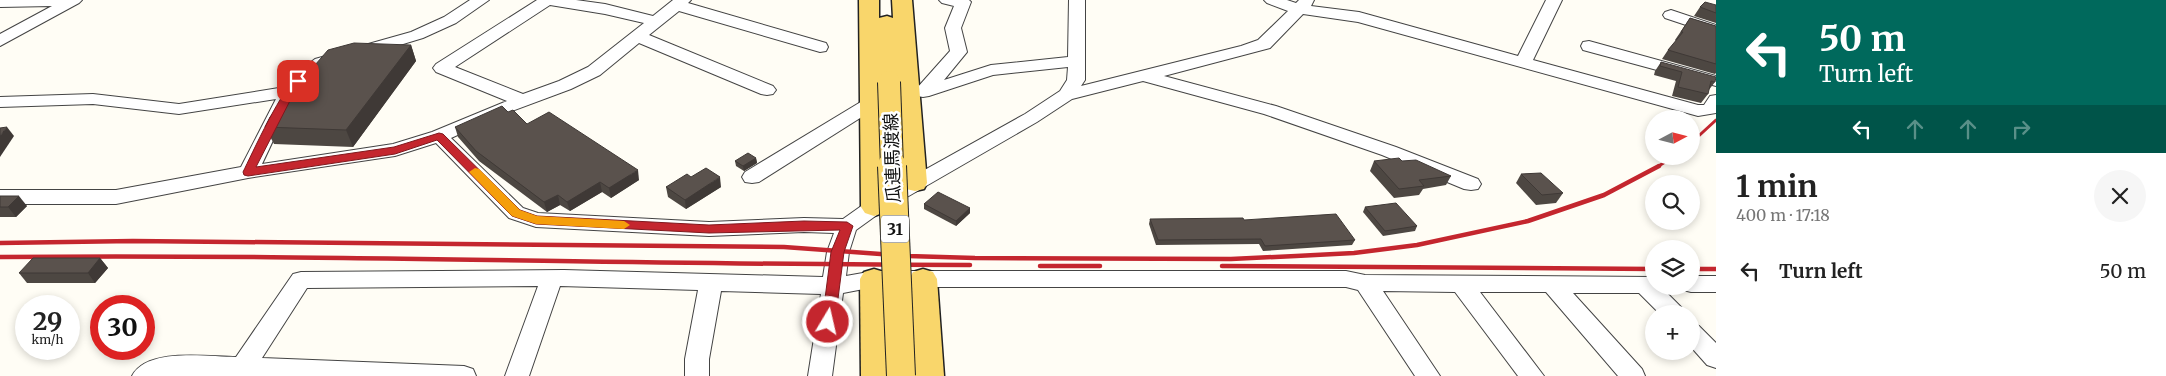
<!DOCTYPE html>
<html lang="en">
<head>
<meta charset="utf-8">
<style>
	:root { --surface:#fff; --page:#f6f6f6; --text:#222; --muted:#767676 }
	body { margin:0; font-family:Merriweather,"Noto Sans JP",serif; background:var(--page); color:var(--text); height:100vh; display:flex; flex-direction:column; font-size:19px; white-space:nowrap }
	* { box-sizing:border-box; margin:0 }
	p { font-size:16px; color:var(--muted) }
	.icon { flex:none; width:28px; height:28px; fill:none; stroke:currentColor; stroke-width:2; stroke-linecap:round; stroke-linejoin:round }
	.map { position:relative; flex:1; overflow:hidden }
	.sheet { display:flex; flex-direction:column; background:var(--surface); width:450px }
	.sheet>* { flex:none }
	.guide { background:#00695c; color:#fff; overflow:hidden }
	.needle { width:32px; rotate:83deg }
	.fabs { position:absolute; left:1645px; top:110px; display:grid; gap:10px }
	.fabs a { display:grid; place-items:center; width:55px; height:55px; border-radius:50%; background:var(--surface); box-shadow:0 2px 8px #0003; font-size:25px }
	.speed { position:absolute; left:15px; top:295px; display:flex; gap:10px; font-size:25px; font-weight:700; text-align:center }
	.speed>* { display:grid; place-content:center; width:65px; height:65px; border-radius:50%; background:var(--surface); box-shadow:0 2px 8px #0003; line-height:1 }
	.speed small { font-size:12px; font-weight:400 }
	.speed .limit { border:8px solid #d22; background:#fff; color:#111 }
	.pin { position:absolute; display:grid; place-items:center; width:42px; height:42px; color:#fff; margin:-21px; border-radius:10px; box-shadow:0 2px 8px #0006 }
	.me { position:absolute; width:55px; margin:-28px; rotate:9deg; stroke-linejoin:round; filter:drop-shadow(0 0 4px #0008) }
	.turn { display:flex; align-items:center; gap:18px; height:105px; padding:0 20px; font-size:22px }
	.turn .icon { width:65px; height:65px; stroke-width:2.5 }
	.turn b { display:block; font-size:35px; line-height:42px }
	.lanes { display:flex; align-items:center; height:48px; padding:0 20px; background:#0003; justify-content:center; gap:25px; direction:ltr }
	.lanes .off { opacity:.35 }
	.round { display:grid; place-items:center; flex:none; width:52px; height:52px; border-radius:26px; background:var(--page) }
	.head { display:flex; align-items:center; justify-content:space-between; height:85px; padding:0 20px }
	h1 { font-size:30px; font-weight:700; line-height:38px }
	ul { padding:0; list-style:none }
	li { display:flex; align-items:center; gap:15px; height:65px; padding:0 20px }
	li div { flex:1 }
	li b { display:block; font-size:19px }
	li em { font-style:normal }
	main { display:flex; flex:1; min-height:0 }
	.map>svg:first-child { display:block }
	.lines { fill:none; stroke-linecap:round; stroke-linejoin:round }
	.minor-casing { stroke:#444; stroke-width:2 }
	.major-casing { stroke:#222; stroke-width:3 }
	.minor { fill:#fff; fill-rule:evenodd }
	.major { fill:#f9d66b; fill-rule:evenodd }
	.rail-far1 { stroke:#c4262e; stroke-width:3 }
	.rail { stroke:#c4262e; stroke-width:4.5 }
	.major-bridge-far1-casing { stroke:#222; stroke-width:24; stroke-linecap:butt }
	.major-bridge-casing { stroke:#222; stroke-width:30; stroke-linecap:butt }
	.major-bridge-far1 { stroke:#f9d66b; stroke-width:22 }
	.major-bridge { stroke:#f9d66b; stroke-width:28 }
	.wall { fill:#4d4742 }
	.shaded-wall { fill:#3f3936 }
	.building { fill:#5a524d; stroke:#3f3936 }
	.route { fill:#c4262e; stroke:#7f191e }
	.slow { fill:#f59e0b }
	.labels { text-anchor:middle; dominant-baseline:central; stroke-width:5; stroke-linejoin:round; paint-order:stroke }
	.shield { fill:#fff; stroke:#585858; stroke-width:1 }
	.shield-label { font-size:16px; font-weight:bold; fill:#111 }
	.street-label { font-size:18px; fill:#111; stroke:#fff }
</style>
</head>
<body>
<main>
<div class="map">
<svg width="1716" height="376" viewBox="0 0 1716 376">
	<rect width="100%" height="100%" fill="#fffdf5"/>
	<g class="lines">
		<defs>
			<g id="minor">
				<path d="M0 0H82L79 3 0 46V34L52 6 0 7Z"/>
				<path d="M470 0H489L456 23 423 38 327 67C293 91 280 127 262 164L393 144 432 132 507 101 436 72 433 68 436 64 537 0H576L605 4 653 16 673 0H691L688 3 826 43 828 47 826 51 820 52 679 11 649 35 773 86 776 90 773 94 767 95 761 94 639 43 600 75 571 89 504 114 451 138 523 208 538 213 709 222 804 218 843 219 867 202 1025 114 1060 91 1067 80 1068 67 993 75 929 96 923 97 917 96 914 92 917 88 950 51 945 28 954 6 942 3 939 0H969L971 2 961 28 967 52 944 80 991 65 1068 57 1069 0H1085V80L1081 86 1241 46 1258 40 1288 11 1267 3 1264 0H1287L1296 3 1299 0H1314L1311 6 1359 12 1518 56 1546 0H1562L1533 60 1698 105H1704L1710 96 1716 95V113L1698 116 1358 22 1303 14 1270 48 1164 76 1276 106 1396 147 1478 179 1481 184 1478 189 1471 190 1464 189 1382 155 1264 114 1143 81 1072 99 1037 122 881 212 856 230 849 252 846 276 874 271H1346L1365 275 1654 277V286H1664L1663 289 1682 308 1685 314H1660L1639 293H1573L1642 369 1645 376H1618L1546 292H1480L1544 376H1518L1455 292 1383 291 1440 376H1415L1358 290 1346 287H874L843 293 832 376H808L821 294 721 291 709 359V376H685V359L698 290 560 286 529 376H505L538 286 307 288 262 358 464 366 473 369 476 376H132C147 347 208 357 236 357L293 274 301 272 564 270 823 277 827 252 834 233 804 232 709 236 536 227 509 218 436 143 395 156 248 178 116 204H0V190H116L241 167 276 99 179 114 93 104 0 107V97L93 94 179 104 285 87 302 69 315 59 411 32 444 17ZM550 5 605 14 644 23 588 67 559 81 523 94 455 67Z"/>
				<path d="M1671 10 1716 25V35L1665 18 1663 15 1665 12Z"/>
				<path d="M1589 41 1716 76V86L1583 50 1581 46 1583 42Z"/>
				<path d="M870 99 876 100 879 104 876 108 759 182 752 183 745 182 742 177 745 172 864 100Z"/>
				<path d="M1691 276H1716V292H1691L1683 290 1681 286H1691Z"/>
				<path d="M1691 323 1699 326 1716 343V368L1707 365 1691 347Z"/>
			</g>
			<g id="major">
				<path d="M859 0H879V18L887 16 893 18 892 0H912L927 183 924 189 915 191 906 189 903 183 897 86 889 89 882 87 887 207 883 213 874 216 865 213 861 207Z"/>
				<path d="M874 269 884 272 888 279 891 376H861L860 279 864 272Z"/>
				<path d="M923 269 933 272 937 279 944 376H914L909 279 913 272Z"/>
			</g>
		</defs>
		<!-- minor casing -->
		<use href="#minor" class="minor-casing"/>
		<!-- major casing -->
		<use href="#major" class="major-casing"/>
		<!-- minor -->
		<use href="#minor" class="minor"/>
		<!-- major -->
		<use href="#major" class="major"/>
		<!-- rail-far1 -->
		<g class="rail-far1">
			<path d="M1691 143 1716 120"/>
			<path d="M1657 167 1675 156"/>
		</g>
		<!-- rail -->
		<g class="rail">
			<path d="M0 243 133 241 784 247 908 256 975 258 1231 259 1296 256 1354 253 1417 245 1528 221 1604 195 1659 166"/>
			<path d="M0 257C323 254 647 265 970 265"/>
			<path d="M1040 266H1100"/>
			<path d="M1222 266 1654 269"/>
			<path d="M1691 269H1716"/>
		</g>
		<defs>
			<path id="major-bridge-far1" d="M889 82 892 167"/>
			<path id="major-bridge" d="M892 166 901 376"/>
		</defs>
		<!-- major-bridge-far1 casing -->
		<use href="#major-bridge-far1" class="major-bridge-far1-casing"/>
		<!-- major-bridge casing -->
		<use href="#major-bridge" class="major-bridge-casing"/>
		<!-- major-bridge-far1 -->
		<use href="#major-bridge-far1" class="major-bridge-far1"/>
		<!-- major-bridge -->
		<use href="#major-bridge" class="major-bridge"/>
	</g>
	<!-- wall -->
	<g class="wall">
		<path d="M1716 0V23L1694 16 1700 7 1716 5Z"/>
		<path d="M1690 18 1716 26V73L1715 74 1662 59 1668 50 1676 41 1675 40Z"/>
		<path d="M411 45 416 61 353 147 274 144 265 127Z"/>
		<path d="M1661 62 1715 82 1708 91V94L1701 103 1672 96 1676 81 1654 75 1655 71Z"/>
		<path d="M508 112 527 124 639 180 611 198 602 192 570 211 560 205 547 212 479 161 458 137 455 127Z"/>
		<path d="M756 158 757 163 744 171 736 166 735 161Z"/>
		<path d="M1374 161H1402L1451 176 1446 185 1423 189 1419 195 1394 198 1370 171Z"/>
		<path d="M1521 174 1563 193 1556 203 1536 205 1516 183Z"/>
		<path d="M691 177 721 187 686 209 668 197 666 187Z"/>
		<path d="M0 196 27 206 16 217H0Z"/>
		<path d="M924 204 970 208V213L956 226 924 209Z"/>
		<path d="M1365 207 1417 226 1415 231 1383 236 1363 212Z"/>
		<path d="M1150 219 1244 220 1355 240 1352 245 1263 251 1259 244 1156 245 1149 224Z"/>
		<path d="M100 258 108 268 95 283H27L19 273Z"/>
	</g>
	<!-- shaded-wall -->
	<g class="shaded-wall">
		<path d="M411 45 416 61 353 147 346 130Z"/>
		<path d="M7 127 14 136 0 157V136Z"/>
		<path d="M756 158 757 163 744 171 743 166Z"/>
		<path d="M638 170 639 180 611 198 609 188Z"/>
		<path d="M720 177 721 187 686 209 685 200Z"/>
		<path d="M600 182 602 192 570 211 567 202Z"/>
		<path d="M558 195 560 205 547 212 544 202Z"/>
		<path d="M19 196 27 206 16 217 8 207Z"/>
		<path d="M970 208V213L956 226V221Z"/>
		<path d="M100 258 108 268 95 283 88 273Z"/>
	</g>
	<!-- building -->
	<g class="building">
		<path d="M1705 2 1716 5V13L1700 7Z"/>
		<path d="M1690 18 1716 26V64L1668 50 1683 32H1681Z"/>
		<path d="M354 43 411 45 346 130 265 127 270 117 328 50Z"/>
		<path d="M1661 62 1716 77 1715 82 1711 81 1708 94 1678 87 1682 72 1660 66Z"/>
		<path d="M502 106 508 112 513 110 527 124 549 112 638 170 609 188 600 182 567 202 558 195 544 202 476 151 455 127Z"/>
		<path d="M7 127 0 136V128Z"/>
		<path d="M748 153 756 158 743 166 735 161Z"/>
		<path d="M1399 158 1402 161 1416 160 1451 176 1419 180 1424 186 1399 189 1374 161Z"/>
		<path d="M706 168 720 177 685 200 666 187 687 174 691 177Z"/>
		<path d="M1541 173 1563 193 1542 195 1521 174Z"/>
		<path d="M938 192 970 208 956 221 924 204Z"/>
		<path d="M0 196H19L8 207H0Z"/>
		<path d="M1396 203 1417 226 1385 231 1365 207Z"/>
		<path d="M1336 214 1355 240 1265 246 1261 239 1158 240 1150 219 1243 218 1244 220Z"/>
		<path d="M33 258H100L88 273H19Z"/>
	</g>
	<!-- route -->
	<path class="route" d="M298 78 303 81 294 93 256 167 394 147 439 133 443 134 520 210 537 216 709 225 804 221 847 222 853 226 844 252 835 322 833 326H823L822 322 831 252 840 230 709 233 536 224 512 216 437 140 395 154 248 176 244 175 243 172C251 156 284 83 298 78Z"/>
	<!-- slow -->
	<path class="slow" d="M475 168 479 169 520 210 537 216 624 221 630 225 624 229 536 224 512 216 471 174 469 172Z"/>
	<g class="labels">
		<!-- shield labels -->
		<rect class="shield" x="881" y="215.5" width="28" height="27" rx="4"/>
		<g class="shield-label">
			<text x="895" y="229">31</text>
		</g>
		<!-- street labels -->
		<g class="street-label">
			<text transform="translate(892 158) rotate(-92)">瓜連馬渡線</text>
		</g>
	</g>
</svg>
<div class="fabs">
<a><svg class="needle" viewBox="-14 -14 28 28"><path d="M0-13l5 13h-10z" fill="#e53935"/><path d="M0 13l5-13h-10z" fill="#767676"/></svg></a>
<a><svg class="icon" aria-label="search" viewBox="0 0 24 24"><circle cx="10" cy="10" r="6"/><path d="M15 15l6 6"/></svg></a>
<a><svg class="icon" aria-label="layers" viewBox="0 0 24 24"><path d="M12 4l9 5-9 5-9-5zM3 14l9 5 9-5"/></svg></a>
<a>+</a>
</div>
<div class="speed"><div>29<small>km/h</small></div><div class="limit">30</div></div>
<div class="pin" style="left:298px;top:81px;background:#d93025"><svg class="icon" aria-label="arrive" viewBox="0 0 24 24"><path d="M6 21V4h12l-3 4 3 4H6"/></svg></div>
<svg class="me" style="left:828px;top:322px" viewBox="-20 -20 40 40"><circle r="17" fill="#c4262e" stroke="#fff" stroke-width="3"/><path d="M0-11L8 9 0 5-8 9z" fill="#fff"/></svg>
</div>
<section class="sheet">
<div class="guide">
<div class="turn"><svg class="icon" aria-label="left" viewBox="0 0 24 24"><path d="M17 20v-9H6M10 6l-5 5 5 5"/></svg><div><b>50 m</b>Turn left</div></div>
<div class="lanes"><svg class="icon" aria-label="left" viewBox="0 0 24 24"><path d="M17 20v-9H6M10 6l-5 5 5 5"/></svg><svg class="icon off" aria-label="ahead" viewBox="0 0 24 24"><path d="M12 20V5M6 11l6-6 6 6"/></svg><svg class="icon off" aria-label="ahead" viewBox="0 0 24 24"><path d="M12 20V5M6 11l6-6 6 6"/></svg><svg class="icon off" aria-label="right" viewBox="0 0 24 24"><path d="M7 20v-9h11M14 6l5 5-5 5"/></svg></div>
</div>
<div class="head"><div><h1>1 min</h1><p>400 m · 17:18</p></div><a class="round"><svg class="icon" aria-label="close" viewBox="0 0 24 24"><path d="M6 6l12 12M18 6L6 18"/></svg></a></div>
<ul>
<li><svg class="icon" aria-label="left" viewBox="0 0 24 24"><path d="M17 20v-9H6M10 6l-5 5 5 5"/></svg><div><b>Turn left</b></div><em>50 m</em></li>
</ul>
</section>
</main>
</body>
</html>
